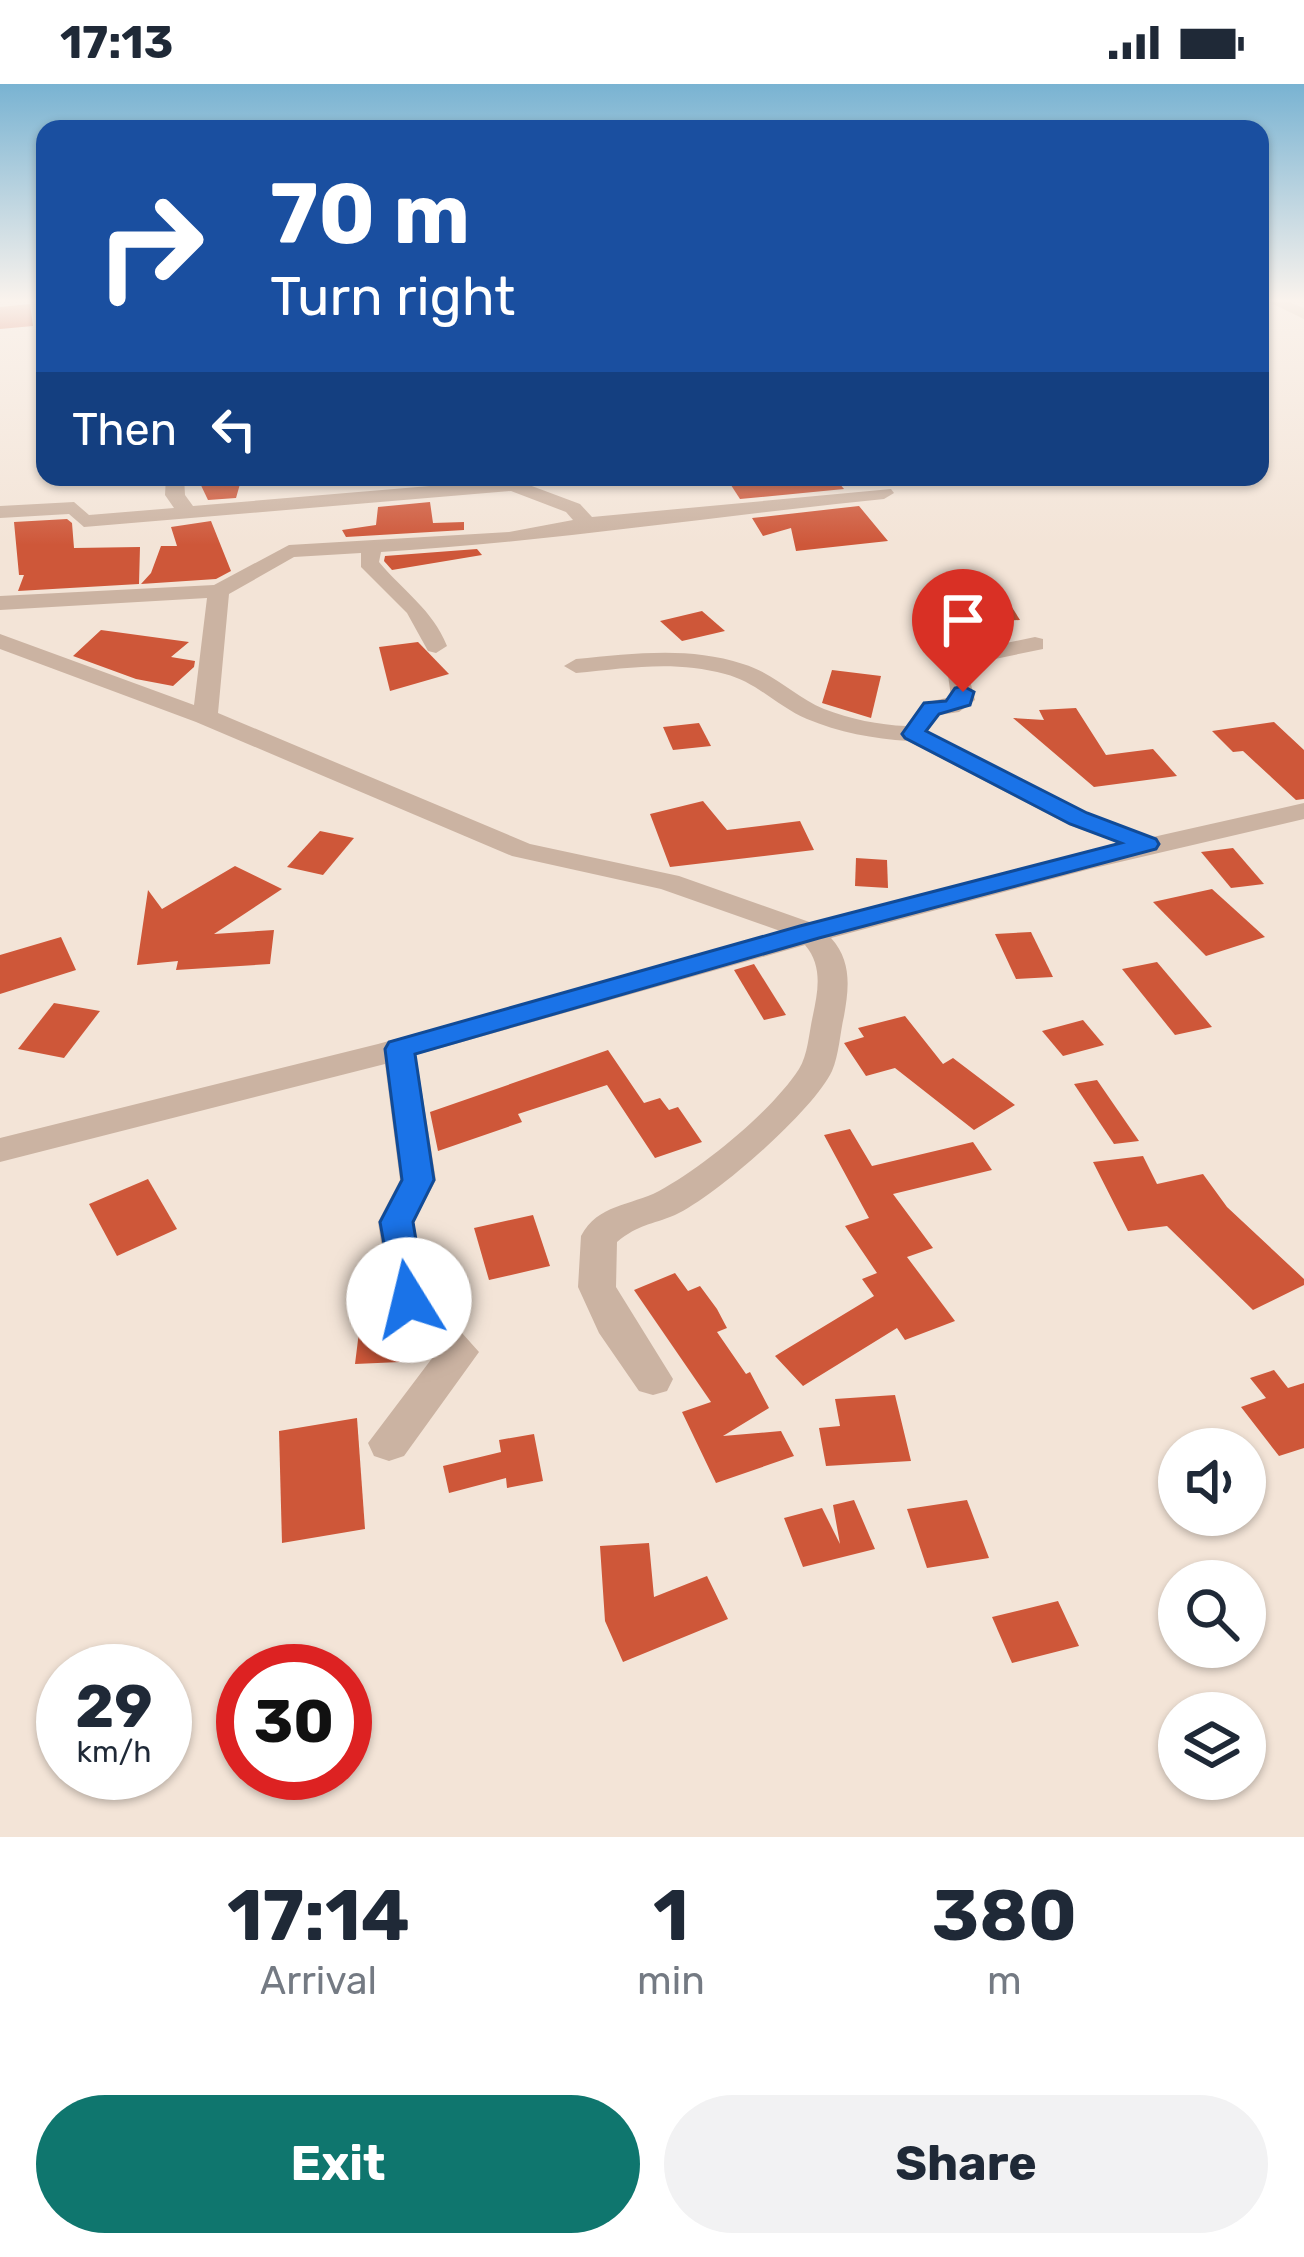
<!DOCTYPE html>
<html lang="en">
<head>
<meta charset="utf-8">
<style>
	:root { --surface:#fff; --page:#f2f2f3; --text:#1f2937; --muted:#747a83; --accent:#0f766e }
	body { margin:0; font-family:Rubik,sans-serif; background:var(--page); color:var(--text); height:100vh; display:flex; flex-direction:column; font-size:45px; white-space:nowrap }
	* { box-sizing:border-box; margin:0 }
	p { font-size:39px; color:var(--muted) }
	.icon { flex:none; width:66px; height:66px; fill:none; stroke:currentColor; stroke-width:2; stroke-linecap:round; stroke-linejoin:round }
	.map { position:relative; height:1753px; overflow:hidden }
	.panel { display:flex; flex-direction:column; background:var(--surface); flex:1 }
	.panel>* { flex:none }
	.banner { position:absolute; left:36px; top:36px; width:1233px; height:366px; border-radius:24px; box-shadow:0 3px 9px #0004; background:#1a4fa0; color:#fff; overflow:hidden }
	.fabs { position:absolute; left:1158px; top:1344px; display:grid; gap:24px }
	.fabs a { display:grid; place-items:center; width:108px; height:108px; border-radius:50%; background:var(--surface); box-shadow:0 3px 9px #0004; font-size:60px }
	.speed { position:absolute; left:36px; top:1560px; display:flex; gap:24px; font-size:60px; font-weight:700; text-align:center }
	.speed>* { display:grid; place-content:center; width:156px; height:156px; border-radius:50%; background:var(--surface); box-shadow:0 3px 9px #0004; line-height:1 }
	.speed small { font-size:30px; font-weight:400 }
	.speed .limit { border:18px solid #d22; background:#fff; color:#111 }
	.pin { position:absolute; display:grid; place-items:center; width:102px; height:102px; color:#fff; margin:-123px -51px; border-radius:50% 50% 50% 0; rotate:-45deg; box-shadow:0 0 12px #0007 }
	.pin .icon { rotate:45deg }
	.me { position:absolute; width:132px; margin:-66px; rotate:351deg; stroke-linejoin:round; filter:drop-shadow(0 0 9px #0008) }
	.turn { display:flex; align-items:center; gap:42px; height:252px; padding:0 36px; font-size:54px }
	.turn .icon { width:156px; height:156px; stroke-width:2.5 }
	.turn b { display:block; font-size:84px; line-height:102px }
	.then { display:flex; align-items:center; height:114px; padding:0 36px; background:#0003; gap:24px; font-size:45px }
	.eta { display:flex; justify-content:space-evenly; align-items:center; height:204px; text-align:center }
	.eta b { font-size:72px; font-weight:700; line-height:84px }
	.button { display:flex; gap:24px; margin-top:auto; padding:24px 36px }
	.button a { flex:1; height:138px; border-radius:72px; background:var(--accent); color:#fff; font-size:48px; font-weight:700; line-height:138px; text-align:center }
	.button a+a { background:var(--page); color:var(--text) }
	.status { display:flex; justify-content:space-between; align-items:center; height:84px; padding:0 60px; background:var(--surface); direction:ltr }
	.status svg { height:33px; fill:currentColor }
	.map>svg:first-child { display:block }
	.building { fill:#ce5739 }
	.lines { fill:none; stroke-linecap:round; stroke-linejoin:round }
	.minor { fill:#cbb3a2; fill-rule:evenodd }
	.route { fill:#1a73e8; stroke:#114b97; stroke-width:3 }
</style>
</head>
<body>
<div class="status"><b>17:13</b><svg viewBox="0 0 49 12"><path d="M0 12V9h3v3zM5 12V6h3v6zM10 12V3h3v9zM15 12V0h3v12zM26 1h20v11H26zM47 4h2v5h-2z"/></svg></div>
<div class="map">
<svg width="1304" height="1753" viewBox="0 0 1304 1753">
	<rect width="100%" height="100%" fill="#f3e4d7"/>
	<!-- building -->
	<g class="building">
		<path d="M30 220 33 242 0 245V223Z"/>
		<path d="M197 393H242L236 414 208 416Z"/>
		<path d="M746 393H834L844 405 740 415 727 395Z"/>
		<path d="M430 418 433 439 464 438V446L346 453 342 446 376 441 378 423Z"/>
		<path d="M859 422 888 457 796 467 791 444 763 452 752 434Z"/>
		<path d="M67 435 72 439 74 464 140 463 139 500 18 507 24 491H19L14 438Z"/>
		<path d="M211 437 231 487 216 495 141 500 151 489 161 462H177L171 443Z"/>
		<path d="M477 465 482 471 392 486 384 477 385 472Z"/>
		<path d="M1001 506 1020 536 984 538 966 508Z"/>
		<path d="M702 527 725 547 682 557 660 537Z"/>
		<path d="M101 546 189 558 171 573 195 577 194 583 173 602 136 595 73 572Z"/>
		<path d="M418 558 449 590 390 607 379 563Z"/>
		<path d="M832 586 881 592 871 634 822 619Z"/>
		<path d="M1076 624 1106 671 1153 665 1177 692 1094 703 1013 634 1044 636 1039 626Z"/>
		<path d="M1274 638 1304 666V715L1296 716 1243 667 1233 668 1212 647Z"/>
		<path d="M699 639 711 662 673 666 663 643Z"/>
		<path d="M703 717 727 746 800 737 814 766 670 783 650 730Z"/>
		<path d="M320 747 354 754 323 791 287 783Z"/>
		<path d="M1233 764 1264 800 1231 804 1201 768Z"/>
		<path d="M856 774 887 776 888 804 855 802Z"/>
		<path d="M235 782 282 805 214 850 274 846 270 880 176 886 178 877 137 881 148 806 162 825Z"/>
		<path d="M1212 805 1265 853 1206 872 1153 818Z"/>
		<path d="M1031 848 1053 893 1016 895 995 850Z"/>
		<path d="M61 853 76 886 0 910V871Z"/>
		<path d="M1157 878 1212 943 1175 951 1122 885Z"/>
		<path d="M754 880 786 931 764 936 734 886Z"/>
		<path d="M54 919 100 927 64 974 18 965Z"/>
		<path d="M905 932 943 980 953 974 1015 1021 974 1046 895 984 866 992 844 959 864 953 858 944Z"/>
		<path d="M1083 936 1104 961 1063 972 1042 947Z"/>
		<path d="M608 966 644 1019 660 1014 669 1026 678 1023 702 1058 655 1074 607 1001 518 1030 522 1038 438 1067 430 1028Z"/>
		<path d="M1097 996 1139 1057 1114 1060 1074 1000Z"/>
		<path d="M850 1045 872 1082 973 1058 992 1086 893 1110 933 1164 907 1173 955 1237 905 1256 897 1244 803 1302 775 1272 874 1212 862 1195 877 1189 845 1142 869 1134 824 1051Z"/>
		<path d="M1143 1072 1157 1100 1203 1090 1227 1123 1304 1195V1201L1253 1226 1167 1142 1128 1147 1093 1078Z"/>
		<path d="M148 1095 177 1145 117 1172 89 1120Z"/>
		<path d="M533 1131 550 1182 489 1196 474 1144Z"/>
		<path d="M675 1189 688 1207 700 1202 717 1225 727 1244 717 1248 746 1290 750 1288 769 1324 723 1352 781 1347 794 1372 716 1399 682 1328 711 1318 634 1206Z"/>
		<path d="M402 1246 400 1278 355 1280 359 1248Z"/>
		<path d="M1274 1286 1288 1304 1304 1299V1364L1279 1372 1241 1323 1266 1314 1250 1294Z"/>
		<path d="M895 1311 911 1377 826 1382 819 1344 840 1342 835 1315Z"/>
		<path d="M357 1334 365 1445 282 1459 279 1347Z"/>
		<path d="M534 1350 543 1397 507 1404 506 1394 449 1409 443 1382 501 1368 499 1356Z"/>
		<path d="M854 1416 875 1465 803 1483 784 1434 822 1424 840 1460 833 1421Z"/>
		<path d="M967 1416 989 1474 927 1484 907 1425Z"/>
		<path d="M649 1459 654 1513 707 1492 728 1535 623 1578 605 1537 600 1462Z"/>
		<path d="M1058 1517 1079 1562 1012 1579 992 1533Z"/>
	</g>
	<g class="lines">
		<!-- minor -->
		<g class="minor">
			<path d="M1265 216H1284L1304 224V235Z"/>
			<path d="M166 393H184L185 411 193 422 513 395 580 420 592 433 891 405 894 409 884 415C716 432 549 458 381 468L379 478C404 508 432 525 447 562L436 569 428 567 407 529 361 483V469L294 473 229 510 218 629 530 760 679 792 815 840 1122 760 1069 741 908 657C874 655 838 648 807 635 778 623 757 598 725 590 675 576 627 584 576 589L564 582 576 575C633 570 687 562 743 580 774 589 795 613 824 625 850 635 879 641 906 642L923 619 951 613 948 591 940 577 944 572 1035 553 1043 555V565L966 581 975 616 959 628 939 631 927 648 1087 729 1153 753 1304 719V735L1090 785 831 854C852 877 849 904 844 932 840 949 839 971 832 987 814 1026 715 1113 675 1131 651 1141 639 1140 617 1158L616 1203 673 1295 667 1307 653 1311 639 1307 599 1249 578 1203 581 1152C598 1120 630 1122 659 1107 703 1083 771 1028 799 985 808 971 809 948 813 931 818 907 823 882 805 861L416 971 436 1096 414 1138 427 1210 479 1268 404 1372 389 1377 374 1372 368 1359 436 1269 390 1216 378 1138 400 1096 385 980 0 1078V1054L378 960 783 848 661 805 512 772 196 638 0 565V550L194 621 207 514 0 526V512L214 501 289 461 509 448 573 436 566 428 511 407 84 443 69 430 0 434V422L74 418 89 431 174 424 165 411Z"/>
		</g>
	</g>
	<!-- sky -->
	<linearGradient id="sky" x2="0" y2="1"><stop stop-color="#79b3d2"/><stop offset="0.47" stop-color="#faf3ed"/><stop offset="1" stop-color="#faf3ed" stop-opacity="0"/></linearGradient>
	<rect width="1304" height="461" fill="url(#sky)"/>
	<!-- route -->
	<path class="route" d="M963 602 974 608 970 621 939 630 926 647 1087 729 1156 755 1159 760 1156 765 819 854 415 970 434 1096 413 1138 426 1216 421 1226 409 1230 396 1226 380 1138 402 1096 385 965 389 958 800 842 1121 759 1070 740 905 654 902 650 924 619 946 617 955 604Z"/>
</svg>
<div class="fabs">
<a><svg class="icon" aria-label="sound" viewBox="0 0 24 24"><path d="M4 9h4l5-4v14l-5-4H4zM17 9q2 3 0 6"/></svg></a>
<a><svg class="icon" aria-label="search" viewBox="0 0 24 24"><circle cx="10" cy="10" r="6"/><path d="M15 15l6 6"/></svg></a>
<a><svg class="icon" aria-label="layers" viewBox="0 0 24 24"><path d="M12 4l9 5-9 5-9-5zM3 14l9 5 9-5"/></svg></a>
</div>
<div class="speed"><div>29<small>km/h</small></div><div class="limit">30</div></div>
<div class="pin" style="left:963px;top:608px;background:#d93025"><svg class="icon" aria-label="arrive" viewBox="0 0 24 24"><path d="M6 21V4h12l-3 4 3 4H6"/></svg></div>
<svg class="me" style="left:409px;top:1216px" viewBox="-20 -20 40 40"><circle r="19" fill="#fff"/><path d="M0-13L10 11 0 6-10 11z" fill="#1a73e8"/></svg>
<div class="banner">
<div class="turn"><svg class="icon" aria-label="right" viewBox="0 0 24 24"><path d="M7 20v-9h11M14 6l5 5-5 5"/></svg><div><b>70 m</b>Turn right</div></div>
<div class="then">Then<svg class="icon" aria-label="left" viewBox="0 0 24 24"><path d="M17 20v-9H6M10 6l-5 5 5 5"/></svg></div>
</div>
</div>
<section class="panel">
<div class="eta">
<div><b>17:14</b><p>Arrival</p></div>
<div><b>1</b><p>min</p></div>
<div><b>380</b><p>m</p></div>
</div>
<div class="button"><a>Exit</a><a>Share</a></div>
</section>
</body>
</html>
